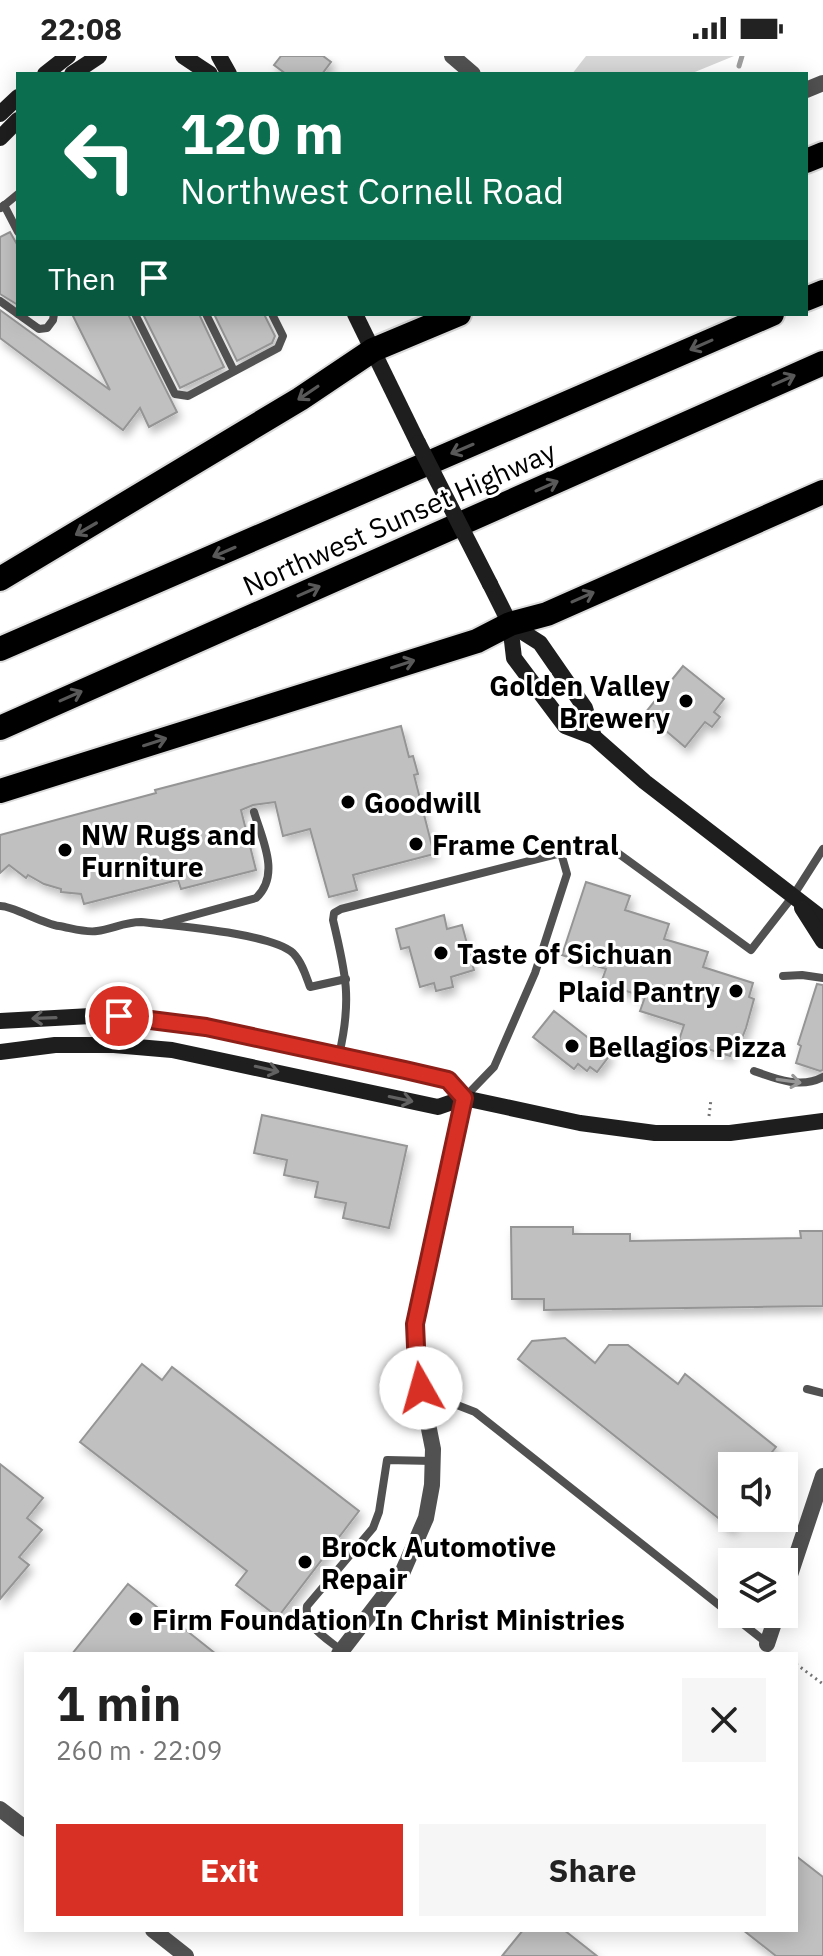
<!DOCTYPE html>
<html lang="en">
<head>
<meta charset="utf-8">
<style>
	:root { --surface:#fff; --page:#f6f6f6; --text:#222; --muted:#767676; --accent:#d93025 }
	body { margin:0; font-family:"IBM Plex Sans",sans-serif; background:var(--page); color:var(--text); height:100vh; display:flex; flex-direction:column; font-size:30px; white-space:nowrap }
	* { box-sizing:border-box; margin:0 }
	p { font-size:26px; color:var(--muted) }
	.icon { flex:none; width:44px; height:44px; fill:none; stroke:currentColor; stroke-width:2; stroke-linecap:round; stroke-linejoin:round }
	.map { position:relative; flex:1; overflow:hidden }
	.side { position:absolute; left:24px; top:1596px; width:774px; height:280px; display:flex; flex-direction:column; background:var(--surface); border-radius:0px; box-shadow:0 4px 20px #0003 }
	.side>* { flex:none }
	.top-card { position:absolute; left:16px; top:16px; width:792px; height:244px; border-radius:0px; box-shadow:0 4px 20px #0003; background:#0b6e4f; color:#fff; overflow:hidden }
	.buttons { position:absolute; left:718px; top:1396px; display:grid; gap:16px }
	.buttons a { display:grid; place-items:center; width:80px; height:80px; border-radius:0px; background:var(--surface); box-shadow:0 4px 20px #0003; font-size:40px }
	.pin { position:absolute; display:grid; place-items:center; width:68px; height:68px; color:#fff; margin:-34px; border:4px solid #fff; border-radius:50%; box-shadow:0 2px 8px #0007 }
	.me { position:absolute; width:88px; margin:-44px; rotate:353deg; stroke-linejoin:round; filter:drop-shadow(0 0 6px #0008) }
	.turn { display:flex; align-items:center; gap:28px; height:168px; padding:0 32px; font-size:36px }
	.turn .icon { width:104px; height:104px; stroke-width:2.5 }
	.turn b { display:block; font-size:56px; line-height:68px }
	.then { display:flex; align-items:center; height:76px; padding:0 32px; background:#0003; gap:16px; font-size:30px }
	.round { display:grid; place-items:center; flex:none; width:84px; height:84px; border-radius:0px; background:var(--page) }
	.head { display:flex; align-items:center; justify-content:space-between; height:136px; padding:0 32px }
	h1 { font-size:48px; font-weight:700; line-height:60px }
	.button { display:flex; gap:16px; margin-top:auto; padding:16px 32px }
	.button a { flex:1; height:92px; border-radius:0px; background:var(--accent); color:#fff; font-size:32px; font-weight:700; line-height:92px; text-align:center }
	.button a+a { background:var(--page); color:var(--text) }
	.status { display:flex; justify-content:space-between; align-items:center; height:56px; padding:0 40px; background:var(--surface); direction:ltr }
	.status svg { height:22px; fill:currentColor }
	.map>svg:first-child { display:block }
	.green { fill:#d8d8d8 }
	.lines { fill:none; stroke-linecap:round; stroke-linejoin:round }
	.stream { stroke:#9f9f9f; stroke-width:5 }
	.building { fill:#c0c0c0; stroke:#959595; stroke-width:2; filter:url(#shadow) }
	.highway-casing { stroke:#dbdbdb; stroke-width:28 }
	.path { stroke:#737373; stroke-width:3; stroke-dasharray:2 4; stroke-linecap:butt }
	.lane { stroke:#515151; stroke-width:8 }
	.street { stroke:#515151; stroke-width:16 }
	.secondary { stroke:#1e1e1e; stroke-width:16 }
	.highway { stroke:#000; stroke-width:24 }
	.secondary-bridge { stroke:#1e1e1e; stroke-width:16 }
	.oneway { stroke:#595959 }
	.oneway2 { stroke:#626262 }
	.oneway3 { stroke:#979797 }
	.route-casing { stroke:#8d1f18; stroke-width:20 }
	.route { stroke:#d93025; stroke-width:14 }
	.poi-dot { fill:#000; stroke:#fff; stroke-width:3 }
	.labels { text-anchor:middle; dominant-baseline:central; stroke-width:6; stroke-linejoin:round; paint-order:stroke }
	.street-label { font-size:28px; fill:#000; stroke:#fff }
	.poi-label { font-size:28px; font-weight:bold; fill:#000; stroke:#fff; text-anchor:start }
</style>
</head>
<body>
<div class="status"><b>22:08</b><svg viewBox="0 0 49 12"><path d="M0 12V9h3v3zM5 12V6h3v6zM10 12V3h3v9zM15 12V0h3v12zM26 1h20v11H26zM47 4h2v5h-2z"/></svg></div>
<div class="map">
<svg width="823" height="1900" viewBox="0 0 823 1900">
	<defs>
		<filter id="shadow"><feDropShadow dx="3.5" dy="6" stdDeviation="4" flood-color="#0004"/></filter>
	</defs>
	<rect width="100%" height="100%" fill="#fff"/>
	<!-- green -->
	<path class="green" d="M586 0H734L690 18H572Z"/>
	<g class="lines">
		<!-- stream -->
		<path class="stream" d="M739 10 742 0"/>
	</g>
	<!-- building -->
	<g class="building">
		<path d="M281 0H323L331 6 322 18H286L274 9Z"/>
		<path d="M10 176 18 190V249L0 238V181Z"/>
		<path d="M0 254 110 334 72 258H128L177 356 149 371 140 352 123 374 0 282Z"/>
		<path d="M143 258H199L224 311 180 332Z"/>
		<path d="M214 258H264L275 280 272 287 237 305Z"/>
		<path d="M683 610 724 643 714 656 720 661 712 671 705 666 685 691 645 657Z"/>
		<path d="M401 670 409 701 413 700 418 718 414 719 434 798 353 819 357 834 329 841 310 773 283 780 275 746 253 749 241 754 256 814 181 833 178 824 84 848 81 838 61 836V833L44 828 28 819 26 822 9 809 0 817V779L156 737 155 734Z"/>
		<path d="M586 826 630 840 625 854 669 868 664 883 708 896 703 911 753 927 749 941 754 943 746 972 740 987 735 985 730 1000 679 984 684 969 640 955 645 941 601 927 606 913 562 899Z"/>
		<path d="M444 859 447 873 462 869 474 914 451 921 453 931 436 935 434 927 420 931 409 891 401 893 396 873Z"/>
		<path d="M817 928 823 929V1014L820 1015 796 1007 801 990 798 988Z"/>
		<path d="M554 955 610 999 597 1016 590 1011 587 1015 578 1008 574 1013 533 981Z"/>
		<path d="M262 1059 407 1090 389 1172 343 1162 346 1147 315 1141 318 1126 284 1119 287 1104 254 1097Z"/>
		<path d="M511 1171H573V1178H630V1185L801 1182 800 1175H823V1250L544 1254V1243H512Z"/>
		<path d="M565 1282 595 1307 609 1289H628L678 1328 685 1318 776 1391 761 1410H732V1473L518 1303 532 1285Z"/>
		<path d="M142 1308 162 1324 172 1311 359 1455 278 1561 236 1529 247 1515 80 1386Z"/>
		<path d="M0 1408 43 1442 27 1462 42 1474 19 1501 29 1509 0 1543Z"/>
		<path d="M128 1528 216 1598H72Z"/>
		<path d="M796 1800 823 1821V1900H776L743 1874H796Z"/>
		<path d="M523 1874H564L597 1900H502Z"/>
	</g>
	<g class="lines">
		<defs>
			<g id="highway">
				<path d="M806 105 823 98"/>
				<path d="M806 243 823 236"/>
				<path d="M0 523 300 343 373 294 459 258"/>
				<path d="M0 593 772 258"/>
				<path d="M0 672 823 307"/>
				<path d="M0 735 477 585 510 568 547 558 823 436"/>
			</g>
		</defs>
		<!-- highway casing -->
		<use href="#highway" class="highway-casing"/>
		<!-- path -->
		<g class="path">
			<path d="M709 1060 711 1043"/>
			<path d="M796 1608 823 1628"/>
		</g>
		<!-- lane -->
		<g class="lane">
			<path d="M4 149 18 176"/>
			<path d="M1 152 18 138"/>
			<path d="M0 245 18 258"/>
			<path d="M18 258 39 273 47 272 53 264 54 258"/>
			<path d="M135 258 175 338 188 340 278 292 283 280 272 258"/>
			<path d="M206 258 234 315"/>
			<path d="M561 797 583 787H604L751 894 793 840 823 793"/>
			<path d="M0 850C11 849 43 868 59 870 71 872 86 877 97 875 112 873 125 866 141 866 174 870 271 877 293 897 302 906 306 920 310 931L346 923"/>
			<path d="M165 867 256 842C281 819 262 783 254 756"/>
			<path d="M783 920 802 919 823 922"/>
			<path d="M339 999C352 944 346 918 333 864L334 857 341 853 561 797 567 818 535 917 494 1011 465 1041"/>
			<path d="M754 1015C776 1023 801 1033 823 1021"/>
			<path d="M807 1333 823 1337"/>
			<path d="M425 1351 457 1349 475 1356 767 1587"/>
			<path d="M342 1595C328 1583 304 1571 307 1550L373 1472 379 1456 387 1404 433 1405"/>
		</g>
		<!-- street -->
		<g class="street">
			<path d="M452 0 473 18"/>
			<path d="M806 34 823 27"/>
			<path d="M784 1537 823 1420"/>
			<path d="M767 1588 777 1558"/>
			<path d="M339 1598 403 1515 426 1462 432 1429 433 1393 417 1313 415 1268 464 1042"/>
			<path d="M0 1753 26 1773"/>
			<path d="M153 1874 186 1900"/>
		</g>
		<!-- secondary -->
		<g class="secondary">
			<path d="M183 0 210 18"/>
			<path d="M219 0 229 18"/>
			<path d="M45 18 68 0"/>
			<path d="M72 18 99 0"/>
			<path d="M0 58 18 41"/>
			<path d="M0 82 18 64"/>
			<path d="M355 258 418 387"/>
			<path d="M490 528 510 568 514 602 565 670 594 681 645 726 823 863"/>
			<path d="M510 568 540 587 585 652 594 681"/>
			<path d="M802 852 823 885"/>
			<path d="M0 965 91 960 147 962 206 971 448 1024 464 1042"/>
			<path d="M0 996 55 989H114L172 994 438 1051 464 1042 580 1067 655 1077H730L823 1065"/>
		</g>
		<!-- highway -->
		<use href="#highway" class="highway"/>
		<!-- secondary-bridge -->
		<path class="secondary-bridge" d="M418 387 490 528"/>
	</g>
	<!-- one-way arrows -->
	<defs><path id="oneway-shaft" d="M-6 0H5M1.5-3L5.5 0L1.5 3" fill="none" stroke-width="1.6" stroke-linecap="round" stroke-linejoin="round" transform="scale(2)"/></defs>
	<g class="oneway">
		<use href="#oneway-shaft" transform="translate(701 289) rotate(156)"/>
		<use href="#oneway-shaft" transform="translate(784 324) rotate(-24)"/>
		<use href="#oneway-shaft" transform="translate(308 337) rotate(146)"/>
		<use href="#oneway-shaft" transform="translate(462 393) rotate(157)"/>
		<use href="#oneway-shaft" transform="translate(547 430) rotate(-24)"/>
		<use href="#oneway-shaft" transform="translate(86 473) rotate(150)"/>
		<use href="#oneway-shaft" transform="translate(224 496) rotate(157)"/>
		<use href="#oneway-shaft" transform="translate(309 535) rotate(-24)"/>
		<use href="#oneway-shaft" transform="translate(583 541) rotate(-24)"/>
		<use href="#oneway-shaft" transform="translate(403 608) rotate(-18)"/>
		<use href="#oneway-shaft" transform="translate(71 640) rotate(-24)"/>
		<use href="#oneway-shaft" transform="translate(155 686) rotate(-18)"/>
	</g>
	<g class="oneway2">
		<use href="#oneway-shaft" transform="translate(44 962) rotate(178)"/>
		<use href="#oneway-shaft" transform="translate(267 1013) rotate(13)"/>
		<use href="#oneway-shaft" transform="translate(401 1043) rotate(12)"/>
	</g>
	<use class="oneway3" href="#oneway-shaft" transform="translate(789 1025) rotate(8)"/>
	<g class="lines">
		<defs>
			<path id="route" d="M119 960 206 971 405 1014 448 1024 464 1042 415 1268 417 1313 421 1332"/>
		</defs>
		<!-- route casing -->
		<use href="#route" class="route-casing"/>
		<!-- route -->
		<use href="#route" class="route"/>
	</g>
	<!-- markers -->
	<g class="poi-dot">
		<circle cx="686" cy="645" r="8"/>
		<circle cx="348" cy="746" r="8"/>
		<circle cx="416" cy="788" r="8"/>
		<circle cx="65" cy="794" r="8"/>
		<circle cx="441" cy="897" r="8"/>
		<circle cx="736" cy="935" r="8"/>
		<circle cx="572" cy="990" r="8"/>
		<circle cx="305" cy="1506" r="8"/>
		<circle cx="136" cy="1563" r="8"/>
	</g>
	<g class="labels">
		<!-- street labels -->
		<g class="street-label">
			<text transform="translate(399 462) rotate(-24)">Northwest Sunset Highway</text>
		</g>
		<!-- poi labels -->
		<g class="poi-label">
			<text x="670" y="629" text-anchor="end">Golden Valley<tspan x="670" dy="32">Brewery</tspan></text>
			<text x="364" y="746">Goodwill</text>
			<text x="81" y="778">NW Rugs and<tspan x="81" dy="32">Furniture</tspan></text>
			<text x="432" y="788">Frame Central</text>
			<text x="457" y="897">Taste of Sichuan</text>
			<text x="720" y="935" text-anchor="end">Plaid Pantry</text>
			<text x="588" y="990">Bellagios Pizza</text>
			<text x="321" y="1490">Brock Automotive<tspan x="321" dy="32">Repair</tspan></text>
			<text x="152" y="1563">Firm Foundation In Christ Ministries</text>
		</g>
	</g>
</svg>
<div class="buttons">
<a><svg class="icon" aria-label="sound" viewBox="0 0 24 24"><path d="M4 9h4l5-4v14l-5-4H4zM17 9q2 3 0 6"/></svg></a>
<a><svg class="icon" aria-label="layers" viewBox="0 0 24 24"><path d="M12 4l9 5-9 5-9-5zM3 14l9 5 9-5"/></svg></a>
</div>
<div class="pin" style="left:119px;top:960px;background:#d93025"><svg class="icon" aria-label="arrive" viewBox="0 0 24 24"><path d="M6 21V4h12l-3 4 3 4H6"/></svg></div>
<svg class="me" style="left:421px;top:1332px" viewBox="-20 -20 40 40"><circle r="19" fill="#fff"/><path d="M0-13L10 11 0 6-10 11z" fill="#d93025"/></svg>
<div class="top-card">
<div class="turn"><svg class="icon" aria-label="left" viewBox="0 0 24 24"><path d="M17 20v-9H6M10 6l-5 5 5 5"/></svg><div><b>120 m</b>Northwest Cornell Road</div></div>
<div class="then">Then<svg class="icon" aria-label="arrive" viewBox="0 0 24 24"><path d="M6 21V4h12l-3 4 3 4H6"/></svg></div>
</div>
<section class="side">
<div class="head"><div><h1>1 min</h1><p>260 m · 22:09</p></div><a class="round"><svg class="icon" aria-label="close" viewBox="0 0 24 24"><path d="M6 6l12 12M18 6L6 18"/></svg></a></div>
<div class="button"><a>Exit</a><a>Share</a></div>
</section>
</div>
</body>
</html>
